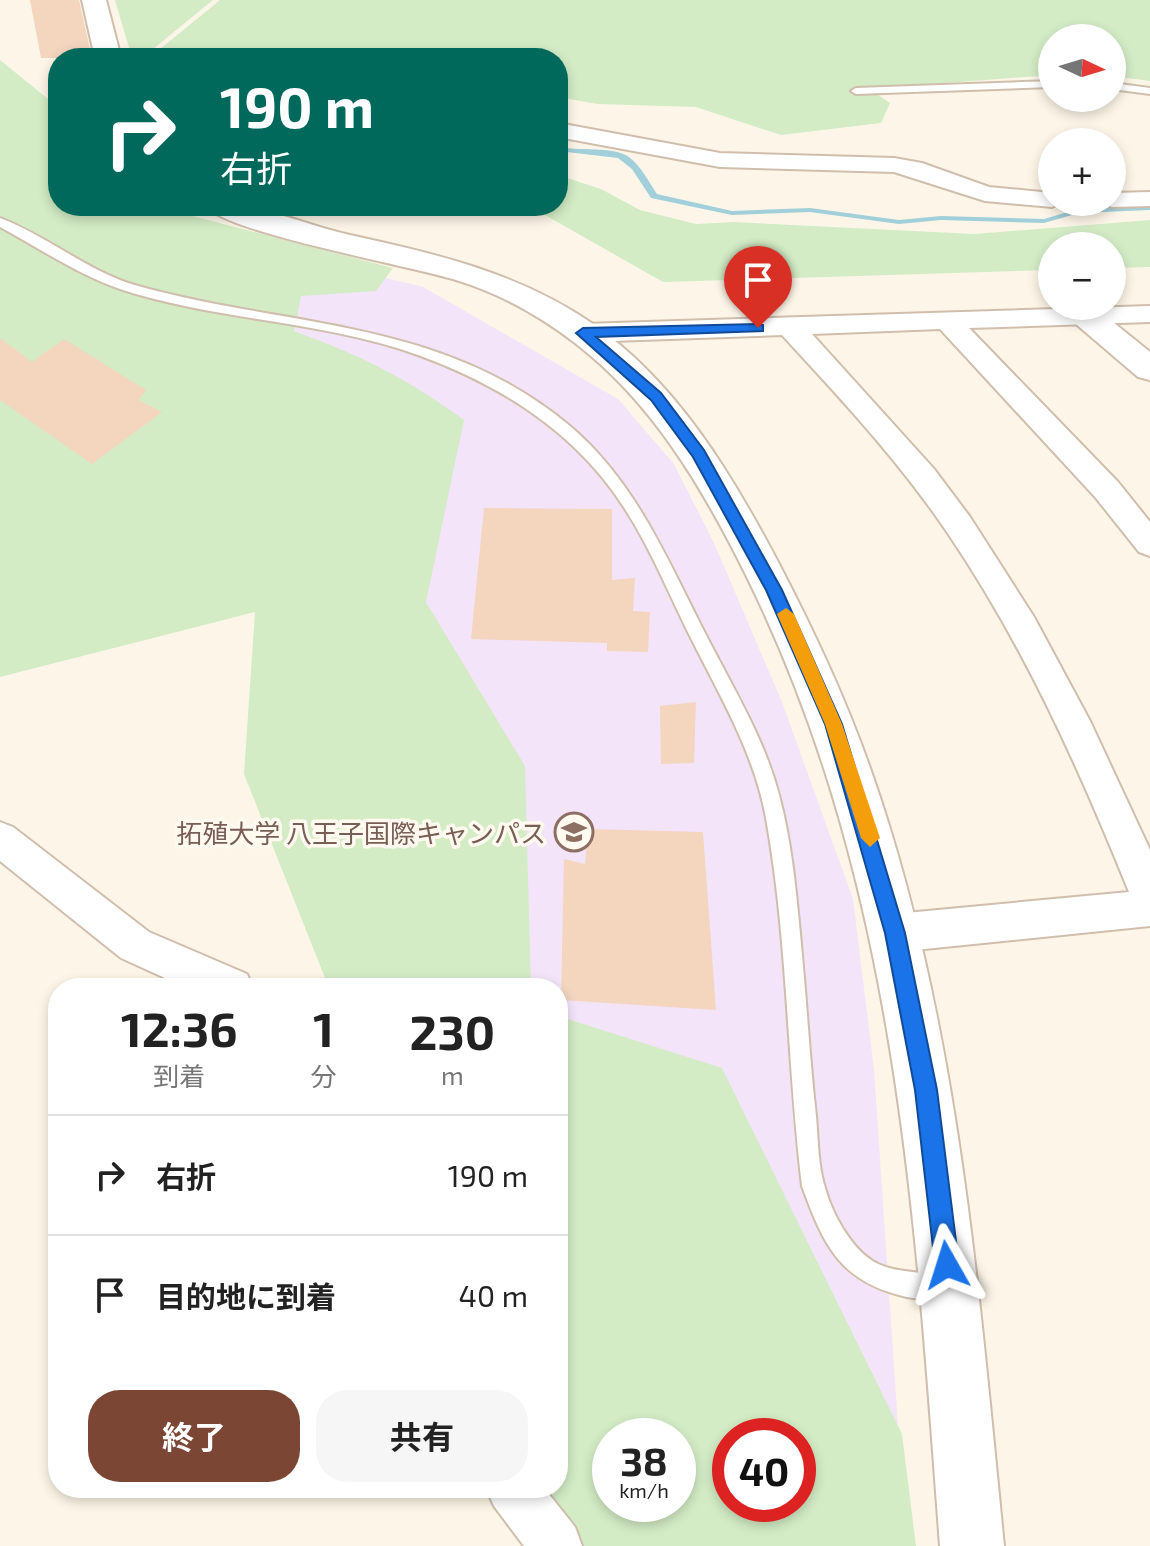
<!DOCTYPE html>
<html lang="ja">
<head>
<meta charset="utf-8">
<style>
	:root { --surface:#fff; --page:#f6f6f6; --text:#222; --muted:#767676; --line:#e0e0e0; --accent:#7c4634 }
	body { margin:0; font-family:"Exo 2","Noto Sans JP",sans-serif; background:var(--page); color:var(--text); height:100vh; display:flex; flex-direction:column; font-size:30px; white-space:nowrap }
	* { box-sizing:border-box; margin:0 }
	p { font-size:26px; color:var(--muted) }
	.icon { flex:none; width:44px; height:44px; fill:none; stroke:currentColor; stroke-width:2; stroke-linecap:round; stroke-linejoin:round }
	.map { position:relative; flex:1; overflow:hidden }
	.drawer { position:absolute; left:48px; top:978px; width:520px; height:520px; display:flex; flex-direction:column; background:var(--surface); border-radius:32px; box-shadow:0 4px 12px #0003 }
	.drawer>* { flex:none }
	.guide { position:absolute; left:48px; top:48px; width:520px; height:168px; border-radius:32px; box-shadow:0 4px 12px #0003; background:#00695c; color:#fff; overflow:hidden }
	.needle { width:52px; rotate:94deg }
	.controls { position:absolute; left:1038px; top:24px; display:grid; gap:16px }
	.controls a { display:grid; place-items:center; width:88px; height:88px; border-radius:50%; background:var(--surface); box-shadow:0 4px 12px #0003; font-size:40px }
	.speed { position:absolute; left:592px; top:1418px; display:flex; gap:16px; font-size:40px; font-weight:700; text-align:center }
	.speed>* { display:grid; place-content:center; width:104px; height:104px; border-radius:50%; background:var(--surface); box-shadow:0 4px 12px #0003; line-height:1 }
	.speed small { font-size:20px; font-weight:400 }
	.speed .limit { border:12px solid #d22; background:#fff; color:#111 }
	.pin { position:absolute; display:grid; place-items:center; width:68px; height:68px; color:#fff; margin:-82px -34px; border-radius:50% 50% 50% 0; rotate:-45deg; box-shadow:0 0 8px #0007 }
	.pin .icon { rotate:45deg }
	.me { position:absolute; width:88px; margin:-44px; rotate:354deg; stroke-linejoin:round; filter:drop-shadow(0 0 6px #0008) }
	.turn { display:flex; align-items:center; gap:28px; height:168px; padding:0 40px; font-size:36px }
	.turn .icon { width:104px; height:104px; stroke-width:2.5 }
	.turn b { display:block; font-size:56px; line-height:68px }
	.eta { display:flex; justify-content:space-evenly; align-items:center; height:136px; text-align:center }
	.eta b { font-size:48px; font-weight:700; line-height:56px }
	.primary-button { display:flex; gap:16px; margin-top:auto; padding:16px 40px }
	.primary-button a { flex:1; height:92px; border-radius:32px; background:var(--accent); color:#fff; font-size:32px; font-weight:700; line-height:92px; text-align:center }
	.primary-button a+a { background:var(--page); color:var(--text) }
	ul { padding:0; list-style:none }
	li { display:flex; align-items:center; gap:24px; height:120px; padding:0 40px; border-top:2px solid var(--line) }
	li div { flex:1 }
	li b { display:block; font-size:30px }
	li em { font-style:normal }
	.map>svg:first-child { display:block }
	.education { fill:#f3e4fa; fill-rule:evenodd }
	.green { fill:#d3ecc5; fill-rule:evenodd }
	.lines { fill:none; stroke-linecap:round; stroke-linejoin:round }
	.stream { fill:#a1cfda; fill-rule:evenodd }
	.building { fill:#f4d5be }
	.service-casing { stroke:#d0beac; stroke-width:4 }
	.minor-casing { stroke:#d0beac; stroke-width:4 }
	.tertiary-casing { stroke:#d0beac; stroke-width:4 }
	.service { fill:#fff; fill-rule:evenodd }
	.minor { fill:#fff; fill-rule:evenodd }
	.tertiary { fill:#fff; fill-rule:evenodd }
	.route { fill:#1a73e8; stroke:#114b97; stroke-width:2 }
	.slow { fill:#f59e0b }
	.labels { text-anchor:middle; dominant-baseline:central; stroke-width:7; stroke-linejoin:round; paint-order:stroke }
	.education-label { font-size:26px; fill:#785e54; stroke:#fff9ef; text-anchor:end }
</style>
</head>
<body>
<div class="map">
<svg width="1150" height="1546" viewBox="0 0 1150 1546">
	<rect width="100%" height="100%" fill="#fdf6e8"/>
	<!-- education -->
	<path class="education" d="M58 206 173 226 423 287 618 399 674 464 714 543 782 702 853 899 874 1069 906 1546 678 1504V1436H610L558 1353V988H391L285 585 0 658ZM730 1436H798V1504H730Z"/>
	<!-- green -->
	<g class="green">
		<path d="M115 0H213L142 58H132Z"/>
		<path d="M220 0H1150V81L1112 76V38H1052V75L869 89 890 103 881 123 781 135 696 107 597 104 558 97V58H149Z"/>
		<path d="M0 60 58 107V206H175L185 214 393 268 376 291 301 296 294 331C364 357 403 376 464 420L426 602 525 766 531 988H329L244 774 255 612 0 677Z"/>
		<path d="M558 175 601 189 640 210 696 224 734 222 974 234 1150 220V267L1112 268V246H1052V270L663 282 529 206H558Z"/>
		<path d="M558 1016 722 1068 902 1434 916 1546H527L516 1488H558ZM610 1436H678V1504H610ZM730 1436H798V1504H730Z"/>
	</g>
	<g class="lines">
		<!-- stream -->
		<path class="stream" d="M558 147C578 151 613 146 629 157 641 166 649 182 657 194L732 211 810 208 899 220 941 216 1044 219 1078 209 1150 206V210L1079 213 1044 223 941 220 899 224 810 212 732 215 651 198 632 169 618 158 558 151Z"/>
	</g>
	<!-- building -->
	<g class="building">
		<path d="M30 0H79L92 58H41Z"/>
		<path d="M0 338 32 362 64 339 146 390 138 400 162 412 92 464 0 400Z"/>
		<path d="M484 508 612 509V580L635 578 633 611 650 612 648 652 607 651V643L471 639Z"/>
		<path d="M696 702 694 763 661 764 660 706Z"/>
		<path d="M588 829 703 832 716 1010 561 1000 564 859 585 864Z"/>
	</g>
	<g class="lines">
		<defs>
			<g id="service">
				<path d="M1052 81V87L856 94 851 91 856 88Z"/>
				<path d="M1112 83 1150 88V94L1112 89Z"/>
				<path d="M0 218C48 236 88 272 138 286 289 328 441 318 570 426 638 484 669 564 709 641 735 691 765 741 779 795 793 847 797 902 802 955 807 1009 810 1063 816 1116 818 1140 818 1166 825 1188 830 1206 839 1224 850 1239 881 1282 911 1264 950 1281L954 1289 950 1297C937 1303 921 1299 907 1297 840 1282 824 1246 802 1186 787 1064 788 939 766 818 755 757 724 703 696 648 672 602 653 552 625 509 577 433 501 385 418 355 322 320 217 321 120 289 77 274 39 248 0 227Z"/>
			</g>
			<g id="minor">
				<path d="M558 123 720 153 894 158 922 163 989 187 1052 193V202H1063L1052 207 985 201 894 172 720 167 558 137Z"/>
				<path d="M1150 192V206L1112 207 1101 202H1112V193Z"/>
				<path d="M1150 306V322L969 328 1118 482 1150 522V556L1139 552 1096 498 940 329 812 334 934 469 970 517 1034 617 1090 721 1150 850V926L895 952 881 946 875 933 881 920 895 914 1129 892C1079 768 1024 646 949 535 901 463 841 399 782 335L583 342 574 339 570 333 574 327 583 324Z"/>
				<path d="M0 822 13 827 149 932 247 974 253 988H187L121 958 0 861Z"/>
				<path d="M486 1488H544L575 1527 582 1546H524L494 1506Z"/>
			</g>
			<g id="tertiary">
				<path d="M82 0H106L121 58H95Z"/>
				<path d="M206 206C220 206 236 204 250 207 283 214 316 227 350 235 437 254 519 273 593 324 677 383 731 473 778 562 813 629 845 697 870 768 958 1017 978 1285 1004 1546H940C915 1210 897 880 745 573 702 487 653 403 575 343 540 316 499 293 456 280 412 266 227 233 206 206Z"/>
				<path d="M1087 307 1098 310 1150 352V380L1138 377 1076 324 1071 317 1076 310Z"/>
			</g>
		</defs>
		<!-- service casing -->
		<use href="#service" class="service-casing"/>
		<!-- minor casing -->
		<use href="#minor" class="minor-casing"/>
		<!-- tertiary casing -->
		<use href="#tertiary" class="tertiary-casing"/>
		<!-- service -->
		<use href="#service" class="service"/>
		<!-- minor -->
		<use href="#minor" class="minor"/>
		<!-- tertiary -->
		<use href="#tertiary" class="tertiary"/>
	</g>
	<!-- route -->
	<path class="route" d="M758 324 763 325V331L596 337 661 393 704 450 782 590 842 724 905 933 937 1090 959 1265 955 1274 947 1277 939 1274 935 1265 915 1090 885 933 825 724 766 590 693 457 651 400 576 333 583 328Z"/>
	<!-- slow -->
	<path class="slow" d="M786 608 794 614 842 724 880 838 870 847 861 838 825 724 777 614Z"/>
	<!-- icons -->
	<defs>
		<symbol id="university-ring" viewBox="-11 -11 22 22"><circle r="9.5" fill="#fff9ef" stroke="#8d6e63" stroke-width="1.5"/><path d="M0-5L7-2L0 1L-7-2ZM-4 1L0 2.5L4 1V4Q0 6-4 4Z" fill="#8d6e63"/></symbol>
	</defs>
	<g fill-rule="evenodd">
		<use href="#university-ring" x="552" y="810" width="44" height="44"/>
	</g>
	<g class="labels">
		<!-- education labels -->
		<g class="education-label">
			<text x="546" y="832">拓殖大学 八王子国際キャンパス</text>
		</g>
	</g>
</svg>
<div class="controls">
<a><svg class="needle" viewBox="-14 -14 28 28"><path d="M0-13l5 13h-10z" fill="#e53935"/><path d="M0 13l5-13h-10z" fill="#767676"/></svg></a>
<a>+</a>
<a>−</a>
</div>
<div class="speed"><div>38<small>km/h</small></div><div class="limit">40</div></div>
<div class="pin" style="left:758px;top:328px;background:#d93025"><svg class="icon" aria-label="arrive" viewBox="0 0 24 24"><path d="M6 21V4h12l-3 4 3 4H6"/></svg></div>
<svg class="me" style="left:947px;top:1265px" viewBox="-20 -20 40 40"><path d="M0-17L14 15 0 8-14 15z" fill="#1a73e8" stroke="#fff" stroke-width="4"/></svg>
<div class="guide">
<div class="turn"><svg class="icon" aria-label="right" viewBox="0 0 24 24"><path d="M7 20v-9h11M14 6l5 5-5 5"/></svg><div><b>190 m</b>右折</div></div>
</div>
<section class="drawer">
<div class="eta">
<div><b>12:36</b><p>到着</p></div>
<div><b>1</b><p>分</p></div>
<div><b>230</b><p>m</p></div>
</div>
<ul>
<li><svg class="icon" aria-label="right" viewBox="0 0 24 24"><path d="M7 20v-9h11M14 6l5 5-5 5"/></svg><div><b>右折</b></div><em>190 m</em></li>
<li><svg class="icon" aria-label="arrive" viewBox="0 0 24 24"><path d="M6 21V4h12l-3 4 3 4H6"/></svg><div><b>目的地に到着</b></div><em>40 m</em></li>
</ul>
<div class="primary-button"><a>終了</a><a>共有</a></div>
</section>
</div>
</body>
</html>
